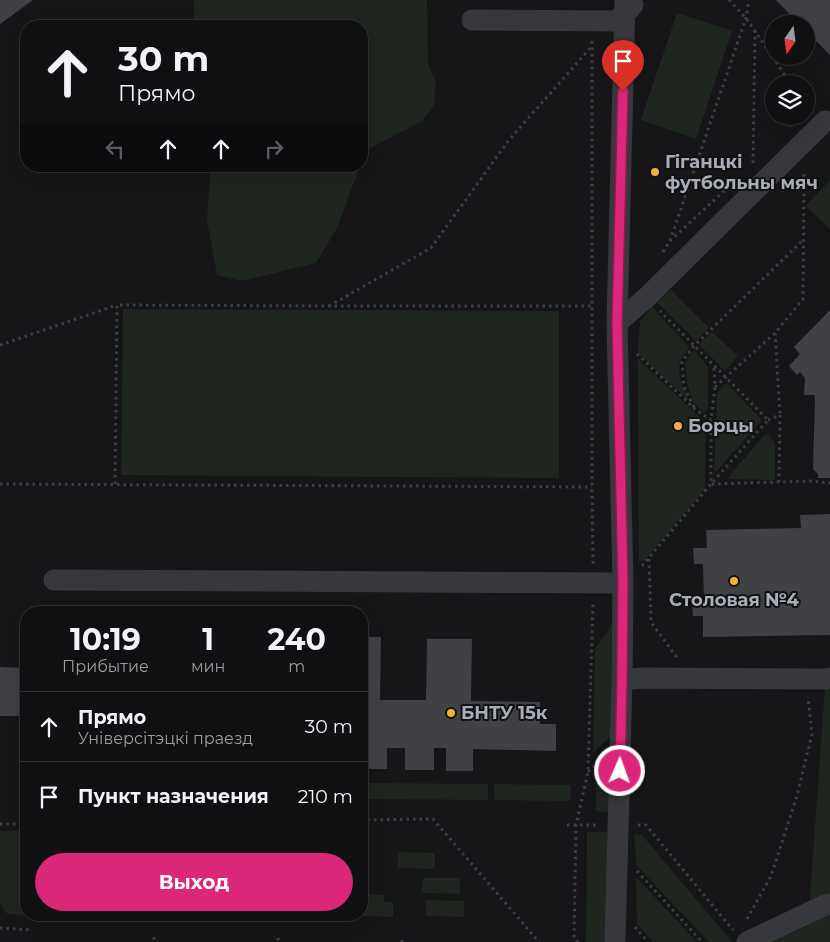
<!DOCTYPE html>
<html lang="ru">
<head>
<meta charset="utf-8">
<style>
	:root { --surface:#101012; --page:#1e1e20; --text:#f1f3f6; --muted:#9c9d9f; --line:#303032; --accent:#db2777 }
	body { margin:0; font-family:Montserrat,sans-serif; background:var(--page); color:var(--text); height:100vh; display:flex; flex-direction:column; font-size:19px; white-space:nowrap }
	* { box-sizing:border-box; margin:0 }
	p { font-size:16px; color:var(--muted) }
	.icon { flex:none; width:28px; height:28px; fill:none; stroke:currentColor; stroke-width:2; stroke-linecap:round; stroke-linejoin:round }
	.map { position:relative; flex:1; overflow:hidden }
	.side { position:absolute; left:20px; top:606px; width:348px; height:315px; display:flex; flex-direction:column; background:var(--surface); border-radius:20px; box-shadow:0 5px 20px #0002,0 0 0 1px var(--line) }
	.side>* { flex:none }
	.top-card { position:absolute; left:20px; top:20px; width:348px; height:152px; border-radius:20px; box-shadow:0 5px 20px #0002,0 0 0 1px var(--line); background:#101012; color:var(--text); overflow:hidden }
	.needle { width:32px; rotate:194deg }
	.controls { position:absolute; left:765px; top:15px; display:grid; gap:10px }
	.controls a { display:grid; place-items:center; width:50px; height:50px; border-radius:50%; background:var(--surface); box-shadow:0 5px 20px #0002,0 0 0 1px var(--line); font-size:25px }
	.pin { position:absolute; display:grid; place-items:center; width:42px; height:42px; color:#fff; margin:-51px -21px; border-radius:50% 50% 50% 0; rotate:-45deg; box-shadow:0 0 5px #0007 }
	.pin .icon { rotate:45deg }
	.me { position:absolute; width:55px; margin:-28px; rotate:2deg; stroke-linejoin:round; filter:drop-shadow(0 0 4px #0008) }
	.turn { display:flex; align-items:center; gap:18px; height:105px; padding:0 15px; font-size:22px }
	.turn .icon { width:65px; height:65px; stroke-width:2.5 }
	.turn b { display:block; font-size:35px; line-height:42px }
	.lanes { display:flex; align-items:center; height:48px; padding:0 15px; background:#0003; justify-content:center; gap:25px; direction:ltr }
	.lanes .off { opacity:.35 }
	.eta { display:flex; justify-content:space-evenly; align-items:center; height:85px; text-align:center }
	.eta b { font-size:30px; font-weight:700; line-height:35px }
	.primary-button { display:flex; gap:10px; margin-top:auto; padding:10px 15px }
	.primary-button a { flex:1; height:58px; border-radius:30px; background:var(--accent); color:#fff; font-size:20px; font-weight:700; line-height:58px; text-align:center }
	ul { padding:0; list-style:none }
	li { display:flex; align-items:center; gap:15px; height:70px; padding:0 15px; border-top:1px solid var(--line) }
	li div { flex:1 }
	li b { display:block; font-size:19px }
	li em { font-style:normal }
	.map>svg:first-child { display:block }
	.green { fill:#1e261f }
	.building { fill:#404145 }
	.lines { fill:none; stroke-linecap:round; stroke-linejoin:round }
	.path { stroke:#3d3f44; stroke-width:3; stroke-dasharray:2.5 4; stroke-linecap:butt }
	.minor { stroke:#37383d; stroke-width:21 }
	.route-casing { stroke:#8e194d; stroke-width:12 }
	.route { stroke:#db2777; stroke-width:9 }
	.poi-dot { fill:#f2b134; stroke:#111113; stroke-width:2 }
	.labels { text-anchor:middle; dominant-baseline:central; stroke-width:4; stroke-linejoin:round; paint-order:stroke }
	.poi-label { font-size:18px; font-weight:bold; fill:#a8adb8; stroke:#111113; text-anchor:start }
</style>
</head>
<body>
<div class="map">
<svg width="830" height="942" viewBox="0 0 830 942">
	<rect width="100%" height="100%" fill="#161618"/>
	<!-- green -->
	<g class="green">
		<path d="M194 0H427L428 64 436 82 434 105 422 121 365 151 361 162V26H194Z"/>
		<path d="M677 13 732 31 696 139 641 120Z"/>
		<path d="M211 166H360L337 228 316 263 241 281 217 275 207 220Z"/>
		<path d="M830 180V229L806 206Z"/>
		<path d="M671 290 709 328 696 341 657 302Z"/>
		<path d="M652 307 689 347C687 352 682 357 680 362 677 376 684 390 690 402L638 353 640 322Z"/>
		<path d="M123 309 559 311V478L121 475Z"/>
		<path d="M712 332 738 356 725 371 699 345Z"/>
		<path d="M694 350 708 367V409L704 413 693 402 687 383 685 363Z"/>
		<path d="M638 359 706 423 705 489 645 560 639 562Z"/>
		<path d="M726 383 762 420 714 474 717 393Z"/>
		<path d="M766 433 775 443V480L727 479Z"/>
		<path d="M612 624 611 736 593 753 595 649Z"/>
		<path d="M830 687V942H771L808 925 825 688Z"/>
		<path d="M612 753 613 813 596 811V766Z"/>
		<path d="M361 783 488 784V800L361 799Z"/>
		<path d="M494 784 571 785 570 801 495 800Z"/>
		<path d="M0 831H26V915H31V917L6 913 0 903Z"/>
		<path d="M587 832H607L608 942H586Z"/>
		<path d="M634 834 642 835 732 942H709L636 865Z"/>
		<path d="M398 852 435 853V869L398 868Z"/>
		<path d="M636 877 697 942H653L637 924Z"/>
		<path d="M423 878H460V894L422 893Z"/>
		<path d="M364 894 384 895V902H393V917L356 916V915H361V902L363 901Z"/>
		<path d="M426 900 464 901V917L426 916Z"/>
	</g>
	<!-- building -->
	<g class="building">
		<path d="M0 0H33L0 24Z"/>
		<path d="M776 0H830V55L806 31V24H799Z"/>
		<path d="M830 310V478H818V474L813 469 815 395H804L805 378 800 372 797 375 789 366 800 354 794 347Z"/>
		<path d="M830 514V635L703 637V616H693L692 598H704L703 564H694L693 548H707L706 530 801 528 800 515Z"/>
		<path d="M361 637H381L380 700H426L427 639H472L471 701 540 702V724H556V751L473 749V771H446V749L445 748H434V770H405V748H387V769H361Z"/>
		<path d="M0 667 26 668V716H0Z"/>
	</g>
	<g class="lines">
		<!-- path -->
		<g class="path">
			<path d="M729 0 746 18 791 84"/>
			<path d="M592 41V487L593 564"/>
			<path d="M806 108 816 92"/>
			<path d="M789 126 798 116"/>
			<path d="M753 163 755 31"/>
			<path d="M670 241 726 189"/>
			<path d="M663 252 670 241 746 18 749 0"/>
			<path d="M329 306 431 248 509 140 592 46"/>
			<path d="M775 333 780 415"/>
			<path d="M0 345 117 305"/>
			<path d="M637 354 696 410 711 420"/>
			<path d="M714 368 715 387 711 420V484L811 481 830 483"/>
			<path d="M715 387 775 333 803 299 804 170"/>
			<path d="M694 407 684 387 682 362 694 346 803 240"/>
			<path d="M768 420 780 415 779 482"/>
			<path d="M0 484 592 487"/>
			<path d="M115 484 117 305 329 306H593"/>
			<path d="M649 559 651 622 678 659"/>
			<path d="M642 566 711 484 768 420 660 311"/>
			<path d="M588 772 600 761"/>
			<path d="M361 820 433 819 539 942"/>
			<path d="M0 824H26"/>
			<path d="M567 825H599"/>
			<path d="M638 825H646L733 930"/>
			<path d="M637 871 702 942"/>
			<path d="M747 919 771 876 796 799 812 734 808 697"/>
			<path d="M635 927 648 942"/>
			<path d="M0 928 31 930"/>
			<path d="M154 937V942"/>
			<path d="M278 938V942"/>
			<path d="M402 940V942"/>
			<path d="M578 942 574 938 576 825 588 772 593 601"/>
		</g>
		<!-- minor -->
		<g class="minor">
			<path d="M472 20 616 21 625 14 633 5"/>
			<path d="M617 323 646 298 825 121"/>
			<path d="M54 580 623 583"/>
			<path d="M622 680 644 678 825 679 830 678"/>
			<path d="M615 942 622 680 623 583 617 323 625 0"/>
			<path d="M747 942 825 905 830 904"/>
		</g>
	</g>
	<g class="lines">
		<defs>
			<path id="route" d="M620 771 622 680 623 582 617 323 623 91"/>
		</defs>
		<!-- route casing -->
		<use href="#route" class="route-casing"/>
		<!-- route -->
		<use href="#route" class="route"/>
	</g>
	<!-- markers -->
	<g class="poi-dot">
		<circle cx="655" cy="172" r="5"/>
		<circle cx="678" cy="426" r="5"/>
		<circle cx="734" cy="581" r="5"/>
		<circle cx="451" cy="713" r="5"/>
	</g>
	<g class="labels">
		<!-- poi labels -->
		<g class="poi-label">
			<text x="665" y="162">Гіганцкі<tspan x="665" dy="21">футбольны мяч</tspan></text>
			<text x="688" y="426">Борцы</text>
			<text x="734" y="600" text-anchor="middle">Столовая №4</text>
			<text x="461" y="713">БНТУ 15к</text>
		</g>
	</g>
</svg>
<div class="controls">
<a><svg class="needle" viewBox="-14 -14 28 28"><path d="M0-13l5 13h-10z" fill="#e53935"/><path d="M0 13l5-13h-10z" fill="#9c9d9f"/></svg></a>
<a><svg class="icon" aria-label="layers" viewBox="0 0 24 24"><path d="M12 4l9 5-9 5-9-5zM3 14l9 5 9-5"/></svg></a>
</div>
<div class="pin" style="left:623px;top:91px;background:#d93025"><svg class="icon" aria-label="arrive" viewBox="0 0 24 24"><path d="M6 21V4h12l-3 4 3 4H6"/></svg></div>
<svg class="me" style="left:620px;top:771px" viewBox="-20 -20 40 40"><circle r="17" fill="#db2777" stroke="#fff" stroke-width="3"/><path d="M0-11L8 9 0 5-8 9z" fill="#fff"/></svg>
<div class="top-card">
<div class="turn"><svg class="icon" aria-label="ahead" viewBox="0 0 24 24"><path d="M12 20V5M6 11l6-6 6 6"/></svg><div><b>30 m</b>Прямо</div></div>
<div class="lanes"><svg class="icon off" aria-label="left" viewBox="0 0 24 24"><path d="M17 20v-9H6M10 6l-5 5 5 5"/></svg><svg class="icon" aria-label="ahead" viewBox="0 0 24 24"><path d="M12 20V5M6 11l6-6 6 6"/></svg><svg class="icon" aria-label="ahead" viewBox="0 0 24 24"><path d="M12 20V5M6 11l6-6 6 6"/></svg><svg class="icon off" aria-label="right" viewBox="0 0 24 24"><path d="M7 20v-9h11M14 6l5 5-5 5"/></svg></div>
</div>
<section class="side">
<div class="eta">
<div><b>10:19</b><p>Прибытие</p></div>
<div><b>1</b><p>мин</p></div>
<div><b>240</b><p>m</p></div>
</div>
<ul>
<li><svg class="icon" aria-label="ahead" viewBox="0 0 24 24"><path d="M12 20V5M6 11l6-6 6 6"/></svg><div><b>Прямо</b><p>Універсітэцкі праезд</p></div><em>30 m</em></li>
<li><svg class="icon" aria-label="arrive" viewBox="0 0 24 24"><path d="M6 21V4h12l-3 4 3 4H6"/></svg><div><b>Пункт назначения</b></div><em>210 m</em></li>
</ul>
<div class="primary-button"><a>Выход</a></div>
</section>
</div>
</body>
</html>
